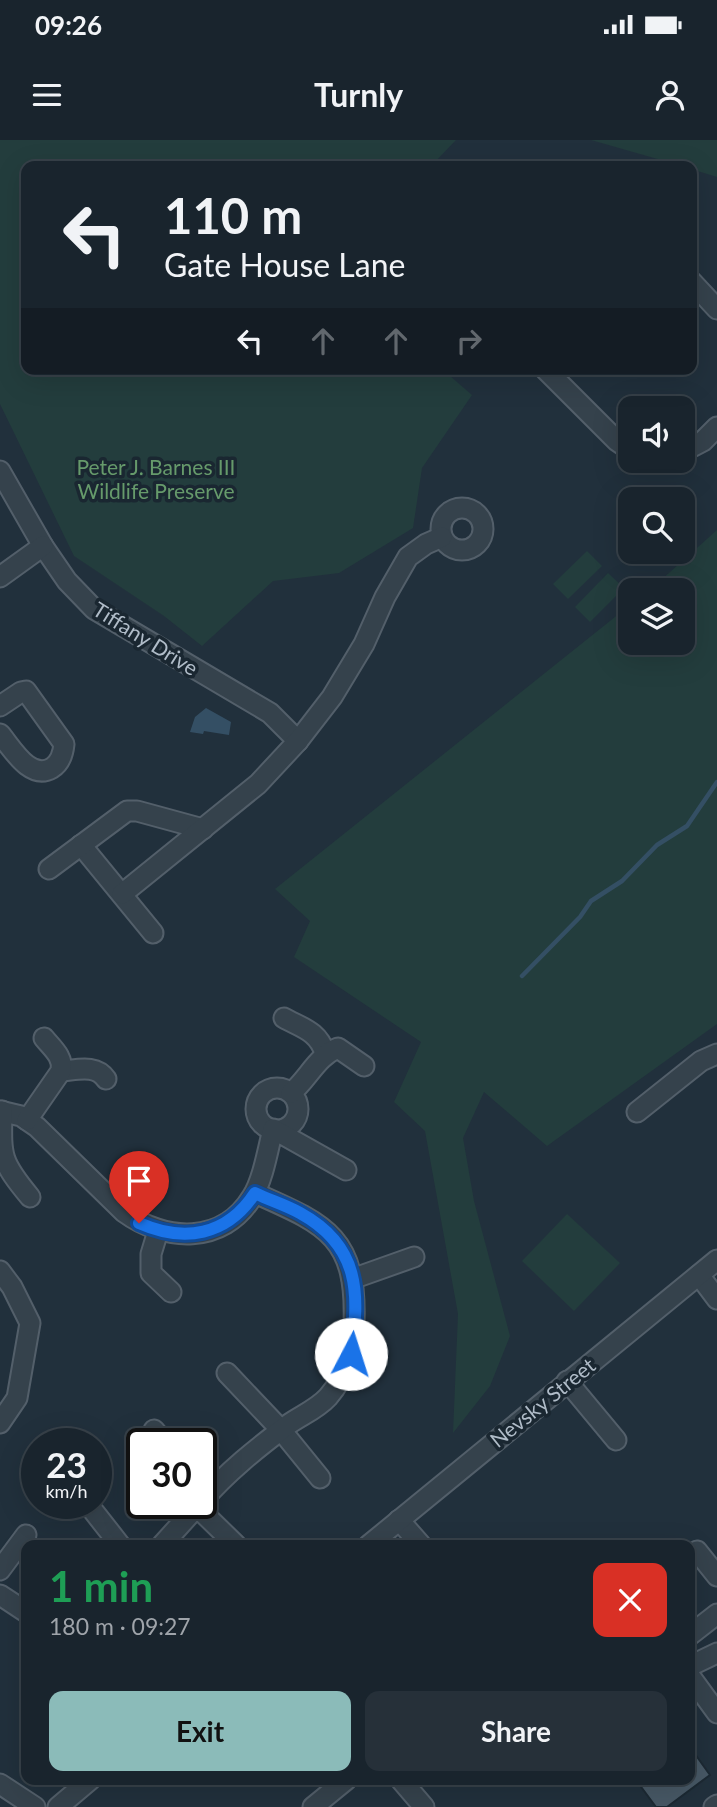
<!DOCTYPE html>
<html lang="en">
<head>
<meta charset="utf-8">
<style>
	:root { --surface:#19242d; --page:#263039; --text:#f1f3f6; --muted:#9fa4aa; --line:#374149; --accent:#8bbbb9 }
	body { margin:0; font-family:Lato,sans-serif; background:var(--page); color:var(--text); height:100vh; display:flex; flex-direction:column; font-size:26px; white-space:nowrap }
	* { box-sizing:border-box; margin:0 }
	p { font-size:23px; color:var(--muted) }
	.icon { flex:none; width:38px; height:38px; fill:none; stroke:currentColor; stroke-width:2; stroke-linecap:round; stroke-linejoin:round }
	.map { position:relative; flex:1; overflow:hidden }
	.drawer { position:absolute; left:21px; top:1400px; width:674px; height:245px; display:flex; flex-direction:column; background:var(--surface); border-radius:14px; box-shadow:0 7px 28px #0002,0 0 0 2px var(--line) }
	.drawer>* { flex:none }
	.hud { position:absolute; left:21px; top:21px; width:676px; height:214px; border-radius:14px; box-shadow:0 7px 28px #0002,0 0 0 2px var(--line); background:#19242d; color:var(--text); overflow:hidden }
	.buttons { position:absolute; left:618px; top:256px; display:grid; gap:14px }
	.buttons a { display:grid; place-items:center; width:77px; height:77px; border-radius:14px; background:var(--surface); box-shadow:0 7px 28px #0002,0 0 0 2px var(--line); font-size:35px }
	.speed { position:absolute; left:21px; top:1288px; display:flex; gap:14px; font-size:35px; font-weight:700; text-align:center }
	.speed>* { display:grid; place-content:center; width:91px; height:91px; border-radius:50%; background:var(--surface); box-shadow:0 7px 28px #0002,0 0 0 2px var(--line); line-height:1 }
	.speed small { font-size:18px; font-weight:400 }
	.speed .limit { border:4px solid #111; border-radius:10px; background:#fff; color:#111 }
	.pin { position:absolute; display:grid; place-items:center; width:60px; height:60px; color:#fff; margin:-72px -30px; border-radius:50% 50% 50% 0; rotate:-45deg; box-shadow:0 0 7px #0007 }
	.pin .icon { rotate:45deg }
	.me { position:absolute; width:77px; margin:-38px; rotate:5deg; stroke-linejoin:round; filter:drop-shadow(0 0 5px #0008) }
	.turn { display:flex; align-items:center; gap:24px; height:147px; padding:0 28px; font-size:32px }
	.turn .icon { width:91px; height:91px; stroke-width:2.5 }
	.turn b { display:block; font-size:49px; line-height:60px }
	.lanes { display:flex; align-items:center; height:66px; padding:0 28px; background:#0003; justify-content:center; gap:35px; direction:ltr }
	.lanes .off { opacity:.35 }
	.round { display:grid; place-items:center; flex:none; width:74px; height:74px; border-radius:14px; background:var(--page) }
	.summary { display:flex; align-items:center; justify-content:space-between; height:119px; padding:0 28px }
	h1 { font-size:42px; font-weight:700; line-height:52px; color:#1e9e55 }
	.button { display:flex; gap:14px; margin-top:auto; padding:14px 28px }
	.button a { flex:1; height:80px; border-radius:14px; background:var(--accent); color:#111; font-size:28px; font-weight:700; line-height:80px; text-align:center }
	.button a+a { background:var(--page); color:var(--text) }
	.status { display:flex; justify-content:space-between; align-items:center; height:49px; padding:0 35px; background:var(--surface); direction:ltr }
	.status svg { height:19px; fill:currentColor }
	header { display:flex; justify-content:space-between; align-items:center; height:91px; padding:0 28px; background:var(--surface); font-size:32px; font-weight:700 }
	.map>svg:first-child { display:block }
	.green { fill:#233d3d }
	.water { fill:#344f64 }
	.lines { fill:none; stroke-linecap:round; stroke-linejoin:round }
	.stream { stroke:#344f64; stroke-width:4.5 }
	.building { fill:#475865; stroke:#1c2933; stroke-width:2 }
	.minor-casing { stroke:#535f6a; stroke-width:23 }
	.minor { stroke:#35424c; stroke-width:19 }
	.route-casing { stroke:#114b97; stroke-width:18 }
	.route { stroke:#1a73e8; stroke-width:12 }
	.labels { text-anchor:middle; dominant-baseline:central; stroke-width:7; stroke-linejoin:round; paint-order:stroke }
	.park-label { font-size:21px; fill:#669a6b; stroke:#1a2731 }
	.street-label { font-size:21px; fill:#b0bcc8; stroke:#1a2731 }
</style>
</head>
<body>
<div class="status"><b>09:26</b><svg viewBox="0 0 49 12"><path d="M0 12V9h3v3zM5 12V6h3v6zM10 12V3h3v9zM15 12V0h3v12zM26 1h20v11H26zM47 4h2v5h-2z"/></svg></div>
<header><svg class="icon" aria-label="menu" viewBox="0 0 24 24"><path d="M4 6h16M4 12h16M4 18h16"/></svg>Turnly<svg class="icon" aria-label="person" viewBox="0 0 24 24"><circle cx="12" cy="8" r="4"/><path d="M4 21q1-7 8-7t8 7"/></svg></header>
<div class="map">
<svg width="717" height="1667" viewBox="0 0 717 1667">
	<rect width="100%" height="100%" fill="#21303c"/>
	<!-- green -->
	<g class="green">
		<path d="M0 0H456L431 26H26V229H442L472 255 422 328 413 388 339 433 273 441 202 506 164 476 74 416 0 264Z"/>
		<path d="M591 0H717V37L691 29V26H682Z"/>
		<path d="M717 390V884L547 1006 484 952 463 998 474 1061 510 1196 490 1246 453 1293 458 1174 425 991 394 962 421 902 294 817 310 781 275 749 630 465V502H682V450H650Z"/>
		<path d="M587 411 602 426 568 459 553 444Z"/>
		<path d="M608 433 624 448 590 482 575 467Z"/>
		<path d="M567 1074 620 1123 574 1171 522 1121Z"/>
	</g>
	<!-- water -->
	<path class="water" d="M206 568 231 582 229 595 204 591 203 594 190 592 195 577Z"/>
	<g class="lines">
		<!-- stream -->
		<path class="stream" d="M522 836 580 777 591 761 622 741 657 705 687 686 717 642"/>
	</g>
	<!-- building -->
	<path class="building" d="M690 1607 710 1635 667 1667H656L636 1640H690Z"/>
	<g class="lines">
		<defs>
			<g id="minor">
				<path d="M691 141 717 169"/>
				<path d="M545 229 617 301 630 310"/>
				<path d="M682 312 703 301 717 287"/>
				<path d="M0 331 43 406 67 441 94 469 270 573 298 601"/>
				<circle cx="462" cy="389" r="21"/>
				<path d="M0 437 43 406"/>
				<path d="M0 566 21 552 26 551 64 604C63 614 60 623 52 628 30 641 12 608 0 594"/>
				<path d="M81 705 153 793"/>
				<path d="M49 729 127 671H137L203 689"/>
				<path d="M122 754 258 644 298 601 332 557 364 504 385 457 408 417 426 404 442 397"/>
				<path d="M284 878C302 888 318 891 325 913"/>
				<path d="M61 931C77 930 96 924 106 939"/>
				<circle cx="277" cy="969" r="21"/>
				<path d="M291 953C308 939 317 916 338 908L364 926"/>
				<path d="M0 971 21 976 37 987 124 1072C165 1102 223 1105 252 1057 263 1040 268 1009 273 989L346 1030"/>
				<path d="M2 971C1 1016 0 1021 30 1057"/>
				<path d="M637 972 701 921 717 914"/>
				<path d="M27 980 61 931C64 917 52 908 44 898"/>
				<path d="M158 1091 151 1114V1133L171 1152"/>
				<path d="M0 1131 12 1147 30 1183 17 1258 0 1283"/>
				<path d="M699 1135 717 1159"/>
				<path d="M352 1139 414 1117"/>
				<path d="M227 1233 281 1290 320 1338"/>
				<path d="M567 1241 616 1300"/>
				<path d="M154 1290 166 1304"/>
				<path d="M201 1362C227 1332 257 1308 289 1284 302 1275 317 1269 328 1257 347 1235 353 1211 354 1183 357 1097 327 1085 255 1053"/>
				<path d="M197 1367 236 1405"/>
				<path d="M91 1368 120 1405"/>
				<path d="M399 1380 421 1405"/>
				<path d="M162 1405 200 1363"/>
				<path d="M369 1405 717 1120"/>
				<path d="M697 1411 717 1436"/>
				<path d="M0 1430 26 1395"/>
				<path d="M0 1455 26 1472"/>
				<path d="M690 1495 717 1474"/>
				<path d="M690 1526 717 1513"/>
				<path d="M690 1536 717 1573"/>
				<path d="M401 1640 424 1667"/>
				<path d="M0 1644 35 1667"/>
				<path d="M58 1667 90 1640"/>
				<path d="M313 1667 346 1640"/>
				<path d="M714 1667 717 1665"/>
			</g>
		</defs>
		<!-- minor casing -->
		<use href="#minor" class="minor-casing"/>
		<!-- minor -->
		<use href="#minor" class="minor"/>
	</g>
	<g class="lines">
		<defs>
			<path id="route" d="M139 1083C184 1103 227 1096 255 1053 269 1060 286 1065 300 1073 360 1106 360 1153 351 1214"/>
		</defs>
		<!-- route casing -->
		<use href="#route" class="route-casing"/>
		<!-- route -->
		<use href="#route" class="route"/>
	</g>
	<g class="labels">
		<!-- park labels -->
		<g class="park-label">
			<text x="156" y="326">Peter J. Barnes III<tspan x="156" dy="24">Wildlife Preserve</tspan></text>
		</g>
		<!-- street labels -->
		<g class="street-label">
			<text transform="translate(146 498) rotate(32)">Tiffany Drive</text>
			<text transform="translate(542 1262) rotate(-39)">Nevsky Street</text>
		</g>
	</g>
</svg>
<div class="buttons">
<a><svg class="icon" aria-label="sound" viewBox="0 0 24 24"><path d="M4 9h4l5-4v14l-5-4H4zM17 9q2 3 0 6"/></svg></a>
<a><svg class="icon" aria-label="search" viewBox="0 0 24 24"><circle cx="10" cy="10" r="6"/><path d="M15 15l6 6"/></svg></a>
<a><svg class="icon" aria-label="layers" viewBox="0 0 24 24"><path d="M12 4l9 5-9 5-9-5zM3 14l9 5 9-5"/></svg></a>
</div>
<div class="speed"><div>23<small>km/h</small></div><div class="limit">30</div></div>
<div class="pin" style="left:139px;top:1083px;background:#d93025"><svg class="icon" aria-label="arrive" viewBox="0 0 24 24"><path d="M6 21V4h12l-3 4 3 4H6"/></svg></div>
<svg class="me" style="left:351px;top:1214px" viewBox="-20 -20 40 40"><circle r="19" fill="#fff"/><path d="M0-13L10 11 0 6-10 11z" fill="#1a73e8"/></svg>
<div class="hud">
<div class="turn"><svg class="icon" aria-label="left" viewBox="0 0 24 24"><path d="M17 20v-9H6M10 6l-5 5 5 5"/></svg><div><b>110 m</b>Gate House Lane</div></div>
<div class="lanes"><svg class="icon" aria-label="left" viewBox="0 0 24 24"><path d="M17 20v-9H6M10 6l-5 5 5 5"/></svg><svg class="icon off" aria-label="ahead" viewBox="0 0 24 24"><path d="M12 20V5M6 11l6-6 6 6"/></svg><svg class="icon off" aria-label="ahead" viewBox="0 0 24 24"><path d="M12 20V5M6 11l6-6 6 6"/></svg><svg class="icon off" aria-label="right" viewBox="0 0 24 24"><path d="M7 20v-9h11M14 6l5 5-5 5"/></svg></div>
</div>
<section class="drawer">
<div class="summary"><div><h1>1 min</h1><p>180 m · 09:27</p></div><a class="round" style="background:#d93025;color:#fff"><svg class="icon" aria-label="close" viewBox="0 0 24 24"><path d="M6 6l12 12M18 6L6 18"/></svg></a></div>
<div class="button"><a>Exit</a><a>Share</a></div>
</section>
</div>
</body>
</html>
